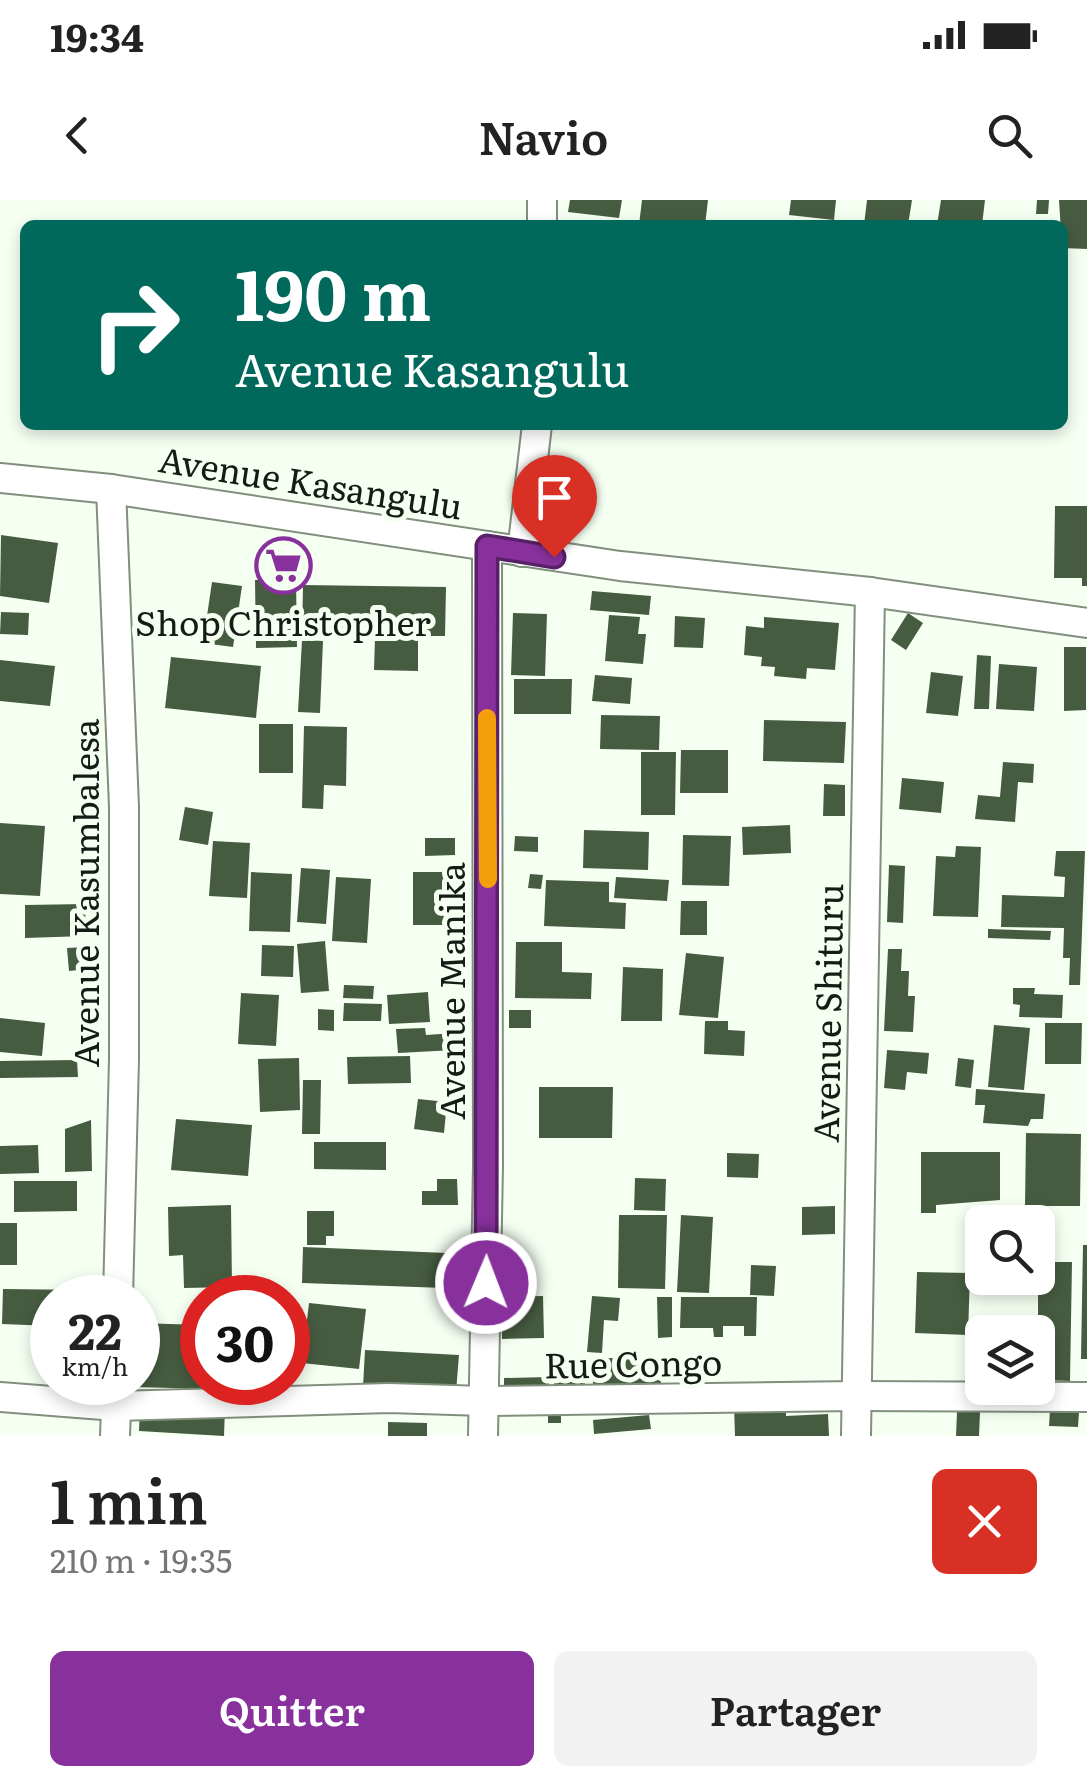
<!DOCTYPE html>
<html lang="fr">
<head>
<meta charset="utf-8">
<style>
	:root { --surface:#fff; --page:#f2f2f2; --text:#222; --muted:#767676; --accent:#88319d }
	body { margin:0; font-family:Literata,serif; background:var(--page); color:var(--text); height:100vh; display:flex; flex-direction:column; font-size:38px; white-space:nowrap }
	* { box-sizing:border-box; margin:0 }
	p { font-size:32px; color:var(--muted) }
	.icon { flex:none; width:55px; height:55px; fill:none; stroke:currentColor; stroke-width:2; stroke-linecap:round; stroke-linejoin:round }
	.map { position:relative; height:1236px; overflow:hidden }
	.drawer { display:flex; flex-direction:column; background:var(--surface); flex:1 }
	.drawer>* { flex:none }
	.banner { position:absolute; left:20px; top:20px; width:1048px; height:210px; border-radius:15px; box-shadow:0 5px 15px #0003; background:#00695c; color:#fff; overflow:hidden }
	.fabs { position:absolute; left:965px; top:1005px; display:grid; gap:20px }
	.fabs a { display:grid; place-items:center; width:90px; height:90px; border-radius:15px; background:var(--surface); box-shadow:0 5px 15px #0003; font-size:50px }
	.speed { position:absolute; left:30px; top:1075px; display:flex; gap:20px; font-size:50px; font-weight:700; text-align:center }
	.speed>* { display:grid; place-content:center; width:130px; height:130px; border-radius:50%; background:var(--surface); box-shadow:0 5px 15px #0003; line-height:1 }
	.speed small { font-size:25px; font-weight:400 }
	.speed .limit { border:15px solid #d22; background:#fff; color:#111 }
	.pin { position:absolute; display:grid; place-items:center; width:85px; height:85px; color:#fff; margin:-102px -42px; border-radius:50% 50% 50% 0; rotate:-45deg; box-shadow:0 0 10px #0007 }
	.pin .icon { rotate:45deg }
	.me { position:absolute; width:110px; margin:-55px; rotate:1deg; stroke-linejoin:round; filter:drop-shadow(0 0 8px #0008) }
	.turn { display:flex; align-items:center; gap:35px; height:210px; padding:0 50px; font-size:45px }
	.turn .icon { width:130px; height:130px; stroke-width:2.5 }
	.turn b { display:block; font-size:70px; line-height:85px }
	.round { display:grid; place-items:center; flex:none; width:105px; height:105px; border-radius:15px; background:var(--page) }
	.headline { display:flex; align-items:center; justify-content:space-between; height:170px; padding:0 50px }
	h1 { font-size:60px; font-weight:600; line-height:75px }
	.action { display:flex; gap:20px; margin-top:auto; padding:20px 50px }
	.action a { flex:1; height:115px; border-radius:15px; background:var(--accent); color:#fff; font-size:40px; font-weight:600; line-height:115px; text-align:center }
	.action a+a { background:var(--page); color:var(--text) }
	.status { display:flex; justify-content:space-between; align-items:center; height:70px; padding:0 50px; background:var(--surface); direction:ltr }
	.status svg { height:28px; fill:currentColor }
	header { display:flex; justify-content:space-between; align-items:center; height:130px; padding:0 50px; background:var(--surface); font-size:45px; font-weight:600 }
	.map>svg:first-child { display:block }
	.building { fill:#465c40 }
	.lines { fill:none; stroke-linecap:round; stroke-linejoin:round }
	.minor-casing { stroke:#818f7d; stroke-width:32 }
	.minor { stroke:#fff; stroke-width:28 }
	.route-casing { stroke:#582066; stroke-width:25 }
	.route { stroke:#88319d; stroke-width:18 }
	.slow { stroke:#f59e0b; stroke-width:18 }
	.labels { text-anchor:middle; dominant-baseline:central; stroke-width:10; stroke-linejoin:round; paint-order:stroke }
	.street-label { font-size:35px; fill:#161c15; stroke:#f5fff2 }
	.poi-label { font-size:35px; fill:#161c15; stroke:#f5fff2 }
</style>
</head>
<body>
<div class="status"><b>19:34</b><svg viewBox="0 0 49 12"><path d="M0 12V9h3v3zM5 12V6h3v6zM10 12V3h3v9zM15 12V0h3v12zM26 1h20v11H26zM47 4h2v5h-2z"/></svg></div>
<header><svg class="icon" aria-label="back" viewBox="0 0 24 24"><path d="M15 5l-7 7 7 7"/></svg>Navio<svg class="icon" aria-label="search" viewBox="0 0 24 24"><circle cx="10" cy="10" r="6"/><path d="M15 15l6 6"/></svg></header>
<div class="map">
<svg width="1087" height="1236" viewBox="0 0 1087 1236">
	<rect width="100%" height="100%" fill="#f5fff2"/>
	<!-- building -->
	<g class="building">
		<path d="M570 0H622L619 18 568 12Z"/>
		<path d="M642 0H708L705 25H639Z"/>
		<path d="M791 0H836L834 20 789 15Z"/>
		<path d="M867 0H912L908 25H864Z"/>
		<path d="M941 0H985L982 25H937Z"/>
		<path d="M1037 0H1049L1048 14H1036Z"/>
		<path d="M1059 0H1087V49L1062 48Z"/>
		<path d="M1055 306H1087V386H1082V378H1054Z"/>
		<path d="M1 335 58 343 49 403 0 396Z"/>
		<path d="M273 355 297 358 295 375 271 372Z"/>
		<path d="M296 379 297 447 256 448 255 380Z"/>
		<path d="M212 382 242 386 233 447 203 443Z"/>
		<path d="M303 385 446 387 445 436H418V471L374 470 375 438 302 437Z"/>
		<path d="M592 391 651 396 649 415 590 410Z"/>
		<path d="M1 412 29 413 28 435 0 434Z"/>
		<path d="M513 413 547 414 545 476 511 475Z"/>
		<path d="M908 413 923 423 906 450 891 440Z"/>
		<path d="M609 415 640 417 638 434H646L643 464 605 461Z"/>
		<path d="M675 416 705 418 703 448 674 447Z"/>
		<path d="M764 417 839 423 835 470 807 468 806 479 774 476 775 467 761 466 762 457 744 455 746 426 764 428Z"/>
		<path d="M302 440 323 441 320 513 298 512Z"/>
		<path d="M1064 447H1086V510L1064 511Z"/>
		<path d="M977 455 991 456 989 509H974Z"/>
		<path d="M171 457 261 466 256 518 165 508Z"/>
		<path d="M0 460 55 466 50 506 0 501Z"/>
		<path d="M999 464 1037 467 1034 511 996 509Z"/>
		<path d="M931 472 963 476 958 516 926 513Z"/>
		<path d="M595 475 632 478 630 504 592 501Z"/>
		<path d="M514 479H572L571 514H514Z"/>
		<path d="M601 515 660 516 659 550 600 549Z"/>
		<path d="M764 520 846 522 844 563 763 561Z"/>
		<rect x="259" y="524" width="34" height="49"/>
		<path d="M304 526 347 527 346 586 324 585 323 609 302 608Z"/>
		<path d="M681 550H728V593H680Z"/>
		<path d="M641 552H676L675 615H641Z"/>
		<path d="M1003 562 1034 564 1033 583 1018 582 1015 622 975 619 978 595 1000 597Z"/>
		<path d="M902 578 944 582 941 613 899 609Z"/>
		<path d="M824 584 845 585V616H823Z"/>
		<path d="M185 607 213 612 208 645 179 640Z"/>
		<path d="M0 623 45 626 40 696 0 694Z"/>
		<path d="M790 625 791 653 743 655 742 627Z"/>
		<path d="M584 630 649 632 648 670 583 668Z"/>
		<path d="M683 635 731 636 729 686 682 685Z"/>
		<path d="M515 636 538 637V652L514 651Z"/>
		<path d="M425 638H455V655L425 656Z"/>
		<path d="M213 641 250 643 247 698 209 696Z"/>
		<path d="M956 646 981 647 978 717 933 716 936 656 955 657Z"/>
		<path d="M1056 651H1085L1080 785H1069L1070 758H1063L1064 728 1001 727 1002 695 1064 697 1065 677 1054 676Z"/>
		<path d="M889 665 905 666 903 723 887 722Z"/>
		<path d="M301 668 330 670 326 724 297 722Z"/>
		<path d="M251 672 292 674 290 732 249 731Z"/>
		<path d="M413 672H452L451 725H413Z"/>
		<path d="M530 674 543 675 541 689 528 688Z"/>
		<path d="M336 677 371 679 367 743 332 741Z"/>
		<path d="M616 677 669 680 667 701 614 698Z"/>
		<path d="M546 680 609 682V702L626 703 625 729 544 726Z"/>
		<path d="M681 701H707V735H680Z"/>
		<path d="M85 704 86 736 25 738V705Z"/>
		<path d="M988 729 1051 731 1050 740 988 738Z"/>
		<path d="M325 741 329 791 301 793 297 744Z"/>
		<path d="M516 742H562V772L592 773 591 799 515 798Z"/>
		<path d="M262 745 294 746 293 777 261 776Z"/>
		<path d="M86 747 88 769 69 771 67 748Z"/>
		<path d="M888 749H902L901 771H909L908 796H915L913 832 884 831Z"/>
		<path d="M686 753 724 757 718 818 679 815Z"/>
		<path d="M623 767 663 769 662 821H621Z"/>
		<path d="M344 785 374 786 373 799 343 798Z"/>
		<path d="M1013 788H1035L1034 794 1063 795 1062 818 1019 817 1020 805 1013 804Z"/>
		<path d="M428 792 430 822 389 824 387 795Z"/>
		<path d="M241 793 279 795 276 846 238 844Z"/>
		<path d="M344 803 382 804 381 821H343Z"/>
		<path d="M318 809 334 810V831L318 830Z"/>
		<rect x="509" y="810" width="22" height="18"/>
		<path d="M0 818 45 823 42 856 0 852Z"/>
		<path d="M705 821H728V830L745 831 744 856 704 854Z"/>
		<path d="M1045 823H1082L1081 864H1045Z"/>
		<path d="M994 825 1030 828 1024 890 988 887Z"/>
		<path d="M425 828 426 835 455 833V850L398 853 396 829Z"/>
		<path d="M887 850 929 853 927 874 907 872 905 890 884 888Z"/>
		<path d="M410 856 411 883 348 884 347 857Z"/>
		<path d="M299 858 300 910 260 912 258 859Z"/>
		<path d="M958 858 974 860 971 888 955 886Z"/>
		<path d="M77 860 78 877 0 878V861Z"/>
		<path d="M303 880H321L320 934H302Z"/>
		<path d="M539 887H613L612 938H539Z"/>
		<path d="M976 889 1045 894 1043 919H1031L1028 926 983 923 985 905H975Z"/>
		<path d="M418 899 447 902 444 933 414 929Z"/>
		<path d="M176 919 252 925 248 976 171 970Z"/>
		<path d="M91 920 92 971 65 972V929Z"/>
		<path d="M1026 933 1081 934 1080 1006H1025Z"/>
		<path d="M314 942H386V970L314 969Z"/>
		<path d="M38 945 39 973 0 974V946Z"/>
		<path d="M921 952H1000V1000L936 1005V1013H921Z"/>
		<path d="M727 953 759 954 758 978 727 977Z"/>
		<path d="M635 978 666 979 665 1011 634 1010Z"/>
		<path d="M437 979H457L458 1005H422V991H437Z"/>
		<path d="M14 981H77V1011L14 1012Z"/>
		<path d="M231 1005 232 1087 184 1088 183 1055 169 1056 168 1007Z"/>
		<path d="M835 1006V1034L802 1035V1007Z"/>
		<path d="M307 1011H334V1036H326V1045H307Z"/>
		<path d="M619 1015H667L665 1089 618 1088Z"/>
		<path d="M681 1015 713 1017 709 1093 677 1092Z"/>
		<rect x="0" y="1023" width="17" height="42"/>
		<path d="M1083 1045H1087V1159H1081Z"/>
		<path d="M303 1047 447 1053 445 1088 302 1083Z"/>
		<path d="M1038 1062H1072L1070 1181 1038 1180Z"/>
		<path d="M751 1065 776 1066 774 1096 750 1095Z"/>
		<path d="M917 1072 970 1073 968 1135 915 1133Z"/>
		<path d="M3 1089 87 1090V1098H52V1126L2 1124Z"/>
		<rect x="257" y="1092" width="30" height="6"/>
		<path d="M543 1096 544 1138 502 1139 501 1097Z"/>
		<path d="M592 1096 620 1098 618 1121 604 1120 602 1153 587 1152Z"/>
		<path d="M657 1097H672V1137L658 1138Z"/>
		<path d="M681 1097H757L756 1136H744V1126H723V1137H714L713 1128H680Z"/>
		<path d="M309 1103 366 1109 359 1169 302 1163Z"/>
		<path d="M138 1123 202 1125V1182H211V1189L133 1187V1182H138Z"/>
		<path d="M365 1150 459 1155 456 1192 363 1187Z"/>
		<rect x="593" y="1158" width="68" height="27"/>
		<path d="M554 1165 585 1166V1191H554Z"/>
		<path d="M549 1177V1190L504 1191V1178Z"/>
		<path d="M72 1182H88L87 1190 71 1189Z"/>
		<path d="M266 1182H288L289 1190H266Z"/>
		<path d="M786 1203V1216L828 1214 829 1236H735L734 1205Z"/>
		<path d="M140 1207 225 1208 224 1236 139 1231Z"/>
		<path d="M1050 1209 1079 1212 1078 1227 1049 1226Z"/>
		<rect x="548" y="1211" width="13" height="12"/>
		<path d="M957 1211 980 1212 979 1236H956Z"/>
		<path d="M649 1215 651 1229 594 1234 593 1220Z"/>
		<path d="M388 1222 427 1223V1236H388Z"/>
	</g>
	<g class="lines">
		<defs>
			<g id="minor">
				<path d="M542 25V0"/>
				<path d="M0 278 111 289 620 366 870 392 1087 423"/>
				<path d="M111 289 124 607V859L118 1098"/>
				<path d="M522 352 537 225"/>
				<path d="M0 1197 116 1206 389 1198 484 1201 856 1196 1087 1197"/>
				<path d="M115 1236 117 1182"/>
				<path d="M483 1236 488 965 487 346"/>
				<path d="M856 1236 870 392"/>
			</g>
		</defs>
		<!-- minor casing -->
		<use href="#minor" class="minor-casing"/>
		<!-- minor -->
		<use href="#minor" class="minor"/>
	</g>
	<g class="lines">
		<defs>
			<path id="route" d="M486 1083 487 346 554 357"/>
		</defs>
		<!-- route casing -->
		<use href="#route" class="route-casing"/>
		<!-- route -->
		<use href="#route" class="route"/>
		<!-- slow -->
		<path class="slow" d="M487 518 488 679"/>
	</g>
	<!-- icons -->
	<defs>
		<symbol id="supermarket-ring" viewBox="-11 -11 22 22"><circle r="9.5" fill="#f5fff2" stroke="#88319d" stroke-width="1.5"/><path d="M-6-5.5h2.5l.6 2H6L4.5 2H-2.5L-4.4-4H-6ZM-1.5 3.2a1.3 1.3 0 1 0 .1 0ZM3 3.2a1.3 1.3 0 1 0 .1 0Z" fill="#88319d"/></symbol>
	</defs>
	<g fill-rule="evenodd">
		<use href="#supermarket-ring" x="252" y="334" width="63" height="63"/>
	</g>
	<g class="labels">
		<!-- street labels -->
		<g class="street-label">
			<text transform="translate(311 281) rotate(9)">Avenue Kasangulu</text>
			<text transform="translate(84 693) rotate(-90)">Avenue Kasumbalesa</text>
			<text transform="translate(450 791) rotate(-90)">Avenue Manika</text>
			<text transform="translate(826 813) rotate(-89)">Avenue Shituru</text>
			<text transform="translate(633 1162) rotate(-1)">Rue Congo</text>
		</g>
		<!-- poi labels -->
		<g class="poi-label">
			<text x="283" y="421">Shop Christopher</text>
		</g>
	</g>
</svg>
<div class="fabs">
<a><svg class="icon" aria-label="search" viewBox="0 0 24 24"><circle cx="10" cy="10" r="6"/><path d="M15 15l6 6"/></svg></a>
<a><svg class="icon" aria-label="layers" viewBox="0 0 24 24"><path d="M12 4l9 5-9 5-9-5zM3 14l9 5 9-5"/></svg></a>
</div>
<div class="speed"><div>22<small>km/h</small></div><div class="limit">30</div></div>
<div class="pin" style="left:554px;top:357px;background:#d93025"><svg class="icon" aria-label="arrive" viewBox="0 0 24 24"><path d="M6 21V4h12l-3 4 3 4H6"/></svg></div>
<svg class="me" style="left:486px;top:1083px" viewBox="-20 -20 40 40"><circle r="17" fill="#88319d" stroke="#fff" stroke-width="3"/><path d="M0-11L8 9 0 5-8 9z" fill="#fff"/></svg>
<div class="banner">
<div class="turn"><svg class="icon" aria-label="right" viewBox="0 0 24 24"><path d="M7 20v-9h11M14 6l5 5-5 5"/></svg><div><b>190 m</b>Avenue Kasangulu</div></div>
</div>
</div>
<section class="drawer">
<div class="headline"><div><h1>1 min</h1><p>210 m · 19:35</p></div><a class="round" style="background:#d93025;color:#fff"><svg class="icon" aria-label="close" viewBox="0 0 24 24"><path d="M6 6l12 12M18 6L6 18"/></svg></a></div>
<div class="action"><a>Quitter</a><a>Partager</a></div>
</section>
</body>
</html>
